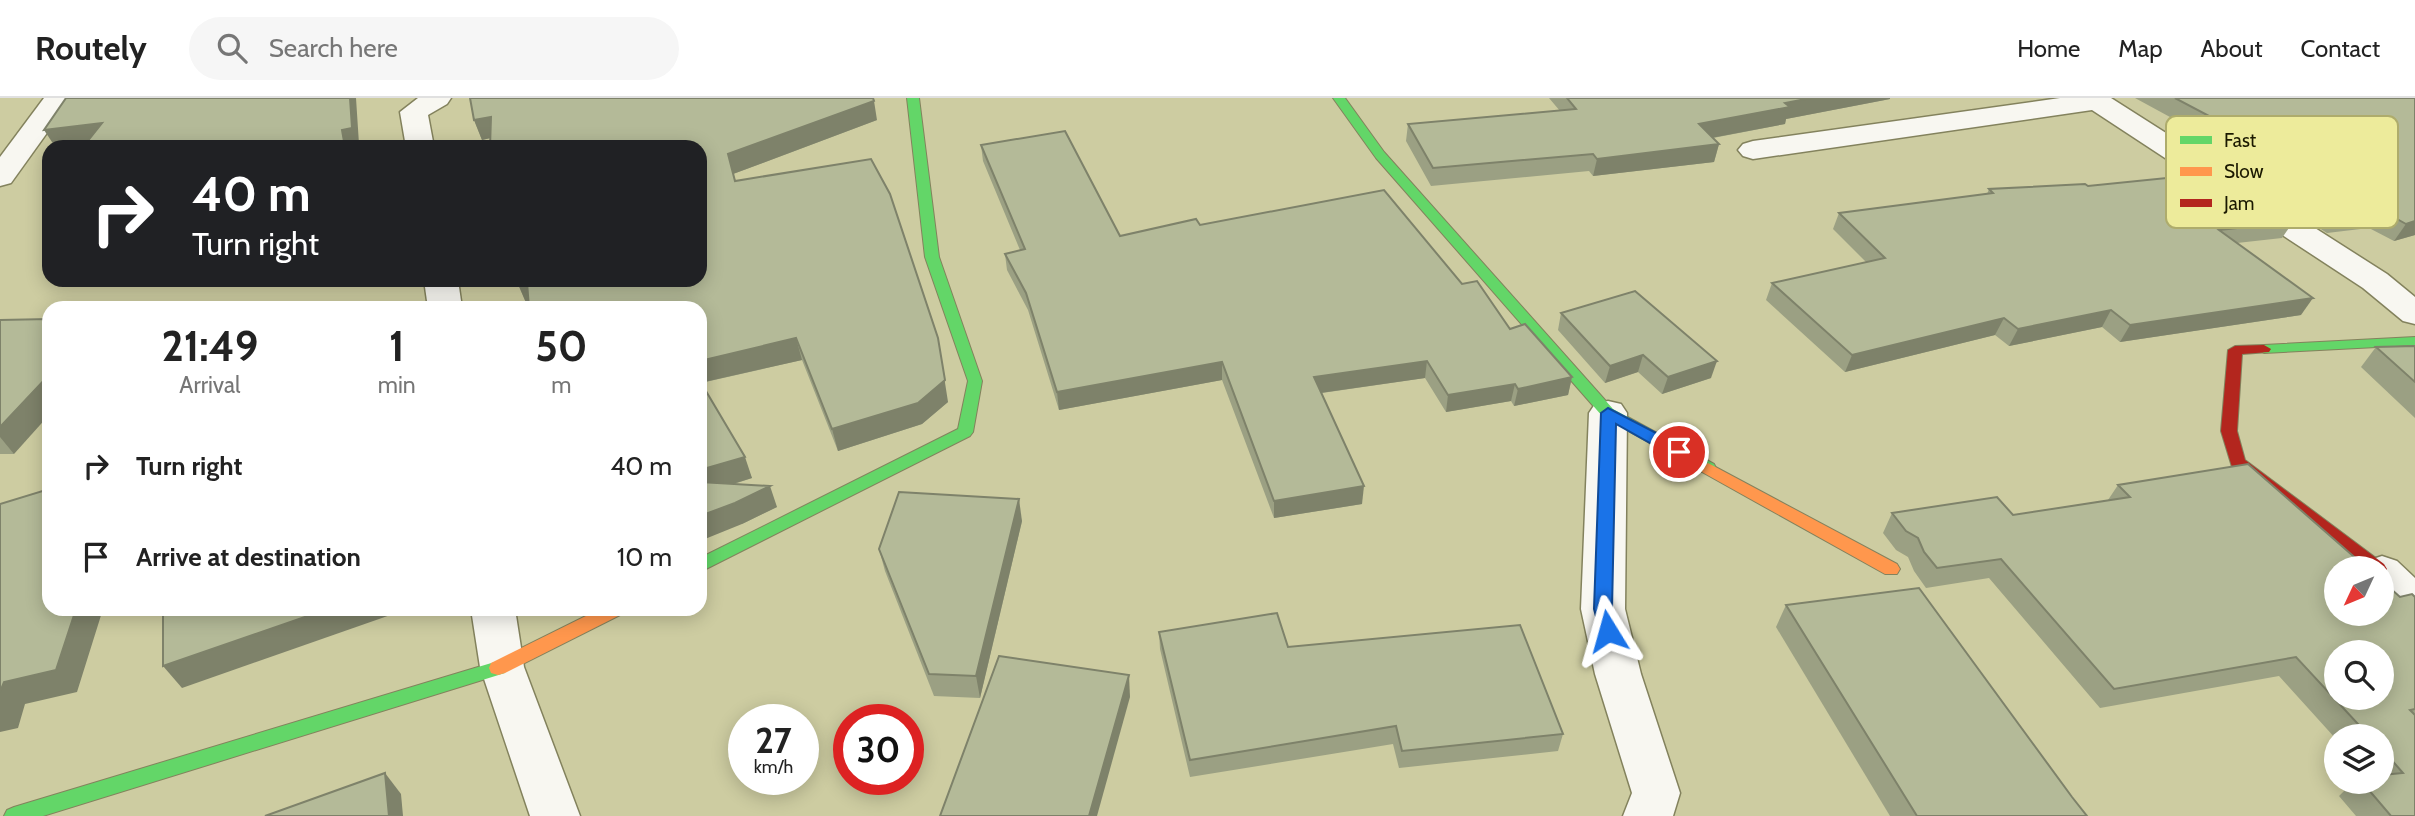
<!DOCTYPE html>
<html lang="en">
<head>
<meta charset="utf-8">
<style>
	:root { --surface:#fff; --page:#f6f6f6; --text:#222; --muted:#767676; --line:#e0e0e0 }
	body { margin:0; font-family:Cabin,sans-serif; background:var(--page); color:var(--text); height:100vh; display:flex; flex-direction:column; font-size:26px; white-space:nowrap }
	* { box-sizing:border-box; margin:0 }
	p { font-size:23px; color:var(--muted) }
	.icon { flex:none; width:38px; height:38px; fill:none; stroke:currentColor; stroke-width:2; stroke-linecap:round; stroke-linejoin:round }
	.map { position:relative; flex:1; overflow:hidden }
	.side { position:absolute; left:42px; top:203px; width:665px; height:315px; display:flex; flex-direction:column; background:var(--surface); border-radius:21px; box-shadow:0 4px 18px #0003 }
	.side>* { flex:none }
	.guide { position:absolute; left:42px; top:42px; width:665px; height:147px; border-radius:21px; box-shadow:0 4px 18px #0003; background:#202124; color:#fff; overflow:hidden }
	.needle { width:46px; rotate:226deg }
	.controls { position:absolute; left:2324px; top:458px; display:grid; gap:14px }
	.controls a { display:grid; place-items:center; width:70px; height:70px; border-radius:50%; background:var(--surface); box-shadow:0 4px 18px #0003; font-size:35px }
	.speed { position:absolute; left:728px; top:606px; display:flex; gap:14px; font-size:35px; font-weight:700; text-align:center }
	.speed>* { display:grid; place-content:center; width:91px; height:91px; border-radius:50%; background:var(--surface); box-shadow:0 4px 18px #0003; line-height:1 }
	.speed small { font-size:18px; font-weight:400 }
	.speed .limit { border:10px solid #d22; background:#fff; color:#111 }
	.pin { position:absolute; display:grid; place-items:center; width:60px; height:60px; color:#fff; margin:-30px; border:4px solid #fff; border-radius:50%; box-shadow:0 2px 7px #0007 }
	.me { position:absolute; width:77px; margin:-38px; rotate:352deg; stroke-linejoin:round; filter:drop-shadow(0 0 5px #0008) }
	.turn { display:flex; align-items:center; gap:24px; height:147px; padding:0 35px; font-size:32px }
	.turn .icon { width:91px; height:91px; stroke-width:2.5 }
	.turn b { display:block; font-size:49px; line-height:60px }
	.eta { display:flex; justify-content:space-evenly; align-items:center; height:119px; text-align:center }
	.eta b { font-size:42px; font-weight:700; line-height:49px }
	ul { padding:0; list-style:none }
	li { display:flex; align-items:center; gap:21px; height:91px; padding:0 35px }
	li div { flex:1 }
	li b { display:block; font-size:26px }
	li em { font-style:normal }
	header { display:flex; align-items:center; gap:42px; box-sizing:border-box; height:98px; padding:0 35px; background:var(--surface); border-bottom:2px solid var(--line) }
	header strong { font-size:33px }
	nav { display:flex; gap:38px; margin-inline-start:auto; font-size:24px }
	.search { width:490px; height:63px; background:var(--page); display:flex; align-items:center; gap:18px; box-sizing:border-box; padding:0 24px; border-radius:38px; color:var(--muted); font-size:26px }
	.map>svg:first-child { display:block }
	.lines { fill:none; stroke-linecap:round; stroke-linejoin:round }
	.street-casing { stroke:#83825d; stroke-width:3 }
	.fast-casing { stroke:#83825d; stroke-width:2 }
	.slow-casing { stroke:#83825d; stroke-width:2 }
	.jam-casing { stroke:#83825d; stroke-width:2 }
	.street { fill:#f8f7f1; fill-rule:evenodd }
	.fast { fill:#63d668; fill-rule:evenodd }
	.slow { fill:#ff974d; fill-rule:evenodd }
	.jam { fill:#b3261e; fill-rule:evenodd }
	.wall { fill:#9ba083 }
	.shaded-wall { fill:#7e826a }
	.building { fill:#b4ba98; stroke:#7e826a; stroke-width:2; fill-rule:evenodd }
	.route { fill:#1a73e8; stroke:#114b97; stroke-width:2 }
	.key { fill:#edeb9b; stroke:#aeac6c; stroke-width:2 }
	.key-label { font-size:19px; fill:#1b1900 }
</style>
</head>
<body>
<header>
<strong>Routely</strong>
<div class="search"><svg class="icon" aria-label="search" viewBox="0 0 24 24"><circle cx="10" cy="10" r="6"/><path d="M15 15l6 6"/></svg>Search here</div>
<nav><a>Home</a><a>Map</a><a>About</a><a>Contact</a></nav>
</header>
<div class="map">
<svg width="2415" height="718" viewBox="0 0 2415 718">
	<rect width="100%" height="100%" fill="#cdcca1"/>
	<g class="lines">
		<defs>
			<g id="street">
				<path d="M44 0H72L11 85 0 88V59Z"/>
				<path d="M418 0H451L447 6 428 17 434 49H406L400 14Z"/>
				<path d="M2060 0H2111L2387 176 2415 199V226L2403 223 2363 190 2092 12 1753 61 1743 58 1738 52 1743 46 1753 43Z"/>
				<path d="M424 182H458L462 210H428Z"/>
				<path d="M1608 303 1621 306 1627 315 1625 511 1641 576 1680 695 1673 718H1623L1632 695 1595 576 1581 511 1589 315 1595 306Z"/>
				<path d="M2382 458 2397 463 2415 480V521L2400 517 2382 499V471H2363L2367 463Z"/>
				<path d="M471 511H515L524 569 580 718H530L480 569Z"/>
			</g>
			<g id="fast">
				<path d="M907 0H919L939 159 982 283 973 334 970 338 700 474V460L958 331 968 283 925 159Z"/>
				<path d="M1333 0H1345L1384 54 1613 311 1714 366 1716 370 1714 374H1702L1603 319 1376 60Z"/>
				<path d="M2415 239V247L2264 255 2257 251 2264 247Z"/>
				<path d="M498 563 505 565 507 570 505 575 43 718H4L7 712 14 709Z"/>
			</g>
			<g id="slow">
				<path d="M1708 365 1897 466 1900 471 1897 476H1885L1702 374 1700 370Z"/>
				<path d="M600 511H625L622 516 505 575 498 577 491 575 489 570 491 565Z"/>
			</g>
			<path id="jam" d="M2264 247 2271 251 2269 254 2242 256 2237 333 2245 362 2384 466 2387 471 2384 476H2382V471H2366L2232 369 2221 333 2228 252 2235 248Z"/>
		</defs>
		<!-- street casing -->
		<use href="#street" class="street-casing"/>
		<!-- fast casing -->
		<use href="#fast" class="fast-casing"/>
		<!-- slow casing -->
		<use href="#slow" class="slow-casing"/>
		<!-- jam casing -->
		<use href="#jam" class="jam-casing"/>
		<!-- street -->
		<use href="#street" class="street"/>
		<!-- fast -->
		<use href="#fast" class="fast"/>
		<!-- slow -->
		<use href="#slow" class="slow"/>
		<!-- jam -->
		<use href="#jam" class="jam"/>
	</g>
	<!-- wall -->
	<g class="wall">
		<path d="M1549 0H1890V1L1786 21 1785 26 1713 40 1719 46 1714 64 1593 78 1589 73 1431 88 1406 43 1408 26 1560 13Z"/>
		<path d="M2135 0H2415V137L2394 143 2369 130 2327 135 2251 86 2262 69Z"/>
		<path d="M474 22H877L733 76 735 83 948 304 922 326 838 353 802 262 701 285 752 380 734 386 777 409 742 426 528 207H527L518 186 700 182 490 40 482 42Z"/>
		<path d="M981 47 1120 138 1200 127 1462 186 1510 231 1572 279 1568 297 1514 308 1511 303 1446 314 1425 280 1322 295 1362 406 1274 420 1222 282 1059 312 1028 212 1007 172 1005 156 1020 152 983 63Z"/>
		<path d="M2088 88 2293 124 2282 140 2237 145 2301 217 2120 244 2102 229 2009 248 1995 237 1845 274 1766 202 1772 185 1866 164 1833 131 1839 115 1987 96 1989 91Z"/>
		<path d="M1561 215 1711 280 1662 296 1638 274 1605 285 1558 232Z"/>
		<path d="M0 222 14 356H0Z"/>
		<path d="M2415 248V320L2361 269 2376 249Z"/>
		<path d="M2118 387 2400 499H2415V718H2356L2339 698 2353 684H2382V639H2336V641L2279 578 2100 610 1989 480 1926 490 1914 473 1908 459 1896 452 1883 435 1892 415 2013 417 2108 402Z"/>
		<path d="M1022 423 980 600 934 598 885 473 879 451Z"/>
		<path d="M1786 507 2072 699 2087 718H1890L1776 529Z"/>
		<path d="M1159 534 1288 549 1563 636 1558 653 1399 670 1393 646 1190 679 1160 551Z"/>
	</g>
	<!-- shaded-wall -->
	<g class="shaded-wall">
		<path d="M350 0H356L359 46 350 47V49H345L342 32Z"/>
		<path d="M1811 0H1890V1L1786 21 1785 26 1695 43 1699 26 1785 5Z"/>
		<path d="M874 3 877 22 733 76 728 56Z"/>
		<path d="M491 19 499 38 482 42 474 22Z"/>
		<path d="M102 25 111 40 54 47 44 32Z"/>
		<path d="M1719 46 1714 64 1593 78 1597 61Z"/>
		<path d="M2415 123V137L2394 143 2406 126Z"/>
		<path d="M234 182H251L237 185Z"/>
		<path d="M527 184 536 205 527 207 518 186Z"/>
		<path d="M2313 200 2301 217 2120 244 2130 227Z"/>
		<path d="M2111 212 2102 229 2009 248 2018 231Z"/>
		<path d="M2004 220 1995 237 1845 274 1852 257Z"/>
		<path d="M796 240 802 262 700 285V263Z"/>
		<path d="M938 240 948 304 922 326 838 353 832 331Z"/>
		<path d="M1643 257 1638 274 1605 285 1610 268Z"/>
		<path d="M1427 263 1425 280 1313 296 1314 279Z"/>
		<path d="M1717 263 1711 280 1662 296 1668 279Z"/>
		<path d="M1222 264V282L1059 312 1057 294Z"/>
		<path d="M49 277V317L14 356 0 339V329Z"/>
		<path d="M1572 279 1568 297 1514 308 1518 291Z"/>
		<path d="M1515 286 1511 303 1446 314 1448 297Z"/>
		<path d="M745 359 752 380 700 396V372Z"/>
		<path d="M770 388 777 409 742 426 700 443V418Z"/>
		<path d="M1364 388 1362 406 1274 420V403Z"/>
		<path d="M1019 401 1022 423 980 600 976 578Z"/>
		<path d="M76 511H103L77 594 25 606 18 630 0 634V594L4 584Z"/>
		<path d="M328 511H399V514L182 590 163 568Z"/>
		<path d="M1129 577 1130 599 1097 718H1089Z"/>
		<path d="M385 675 401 696 403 718H389Z"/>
	</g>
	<!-- building -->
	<g class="building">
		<path d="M66 0H350L352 30 342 32 345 49H83L102 25 44 32Z"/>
		<path d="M470 0H873L874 3 728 56 735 83 871 61 890 96 938 240 945 282 918 305 832 331 796 240 700 263V210H529L527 184 518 186 517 182H700V49H490L491 19 474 22Z"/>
		<path d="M1567 0H1811L1785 5 1790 9 1699 26 1719 46 1597 61 1593 56 1433 70 1408 26 1576 11Z"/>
		<path d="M2175 0H2415V123L2406 126 2381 112 2339 117 2261 69 2298 65Z"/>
		<path d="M1065 33 1120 138 1196 121 1200 127 1384 92 1462 186 1477 183 1510 231 1525 226 1572 279 1518 291 1515 286 1448 297 1427 263 1314 279 1364 388 1274 403 1222 264 1057 294 1026 195 1005 156 1025 151 981 47Z"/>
		<path d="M2216 75 2293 124 2219 132 2313 200 2130 227 2111 212 2018 231 2004 220 1852 257 1772 185 1885 160 1839 115 1993 95 1989 91 2085 86 2088 88Z"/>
		<path d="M1635 193 1717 263 1668 279 1643 257 1610 268 1561 215Z"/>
		<path d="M49 221V277L0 329V222Z"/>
		<path d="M2415 248V284L2376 249Z"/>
		<path d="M700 283 745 359 700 372Z"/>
		<path d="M2248 366 2368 471H2336V516H2382V483L2400 499 2412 496 2415 499V611L2410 612 2415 617V718H2391L2362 684H2382V677L2403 675 2382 651V639H2370L2296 559 2114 591 2001 461 1937 470 1924 454 1918 440 1906 433 1892 415 1997 399 2013 417 2130 399 2118 387ZM2336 555H2382V600H2336Z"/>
		<path d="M700 384 770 388 735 405 700 418Z"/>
		<path d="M49 391V511H76L56 572 4 584 0 594V406Z"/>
		<path d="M899 394 1019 401 976 578 929 576 879 451Z"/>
		<path d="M1919 490 2072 699 2087 718H1917L1786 507Z"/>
		<path d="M163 511H328L163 568Z"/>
		<path d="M1277 515 1288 549 1520 527 1563 636 1402 653 1396 628 1190 662 1159 534Z"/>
		<path d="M999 558 1129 577 1089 718H940Z"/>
		<path d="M385 675 389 718H265Z"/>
	</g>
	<!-- route -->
	<path class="route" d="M1608 310 1685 350 1687 354 1685 358H1673L1616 326 1612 511 1617 533 1614 538H1601L1594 511 1601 315Z"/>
	<!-- legend -->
	<rect x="2166" y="18" width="232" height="112" rx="10" class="key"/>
	<rect x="2180" y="38" width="32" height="8" fill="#63d668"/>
	<rect x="2180" y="69" width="32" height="9" fill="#ff974d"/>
	<rect x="2180" y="101" width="32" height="8" fill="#b3261e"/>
	<g class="key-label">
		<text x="2224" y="49">Fast</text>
		<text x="2224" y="80">Slow</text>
		<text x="2224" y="112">Jam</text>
	</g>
</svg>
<div class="controls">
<a><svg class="needle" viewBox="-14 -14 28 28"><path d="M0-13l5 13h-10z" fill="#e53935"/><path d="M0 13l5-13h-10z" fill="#767676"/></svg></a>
<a><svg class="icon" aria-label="search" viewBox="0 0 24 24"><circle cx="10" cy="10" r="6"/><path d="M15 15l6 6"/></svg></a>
<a><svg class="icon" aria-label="layers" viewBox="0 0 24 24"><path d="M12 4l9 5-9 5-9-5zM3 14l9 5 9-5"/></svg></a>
</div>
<div class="speed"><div>27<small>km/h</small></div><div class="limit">30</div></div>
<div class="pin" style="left:1679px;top:354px;background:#d93025"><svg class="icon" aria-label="arrive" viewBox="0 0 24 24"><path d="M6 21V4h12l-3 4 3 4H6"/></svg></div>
<svg class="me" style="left:1608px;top:533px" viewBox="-20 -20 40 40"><path d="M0-17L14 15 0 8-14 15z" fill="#1a73e8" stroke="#fff" stroke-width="4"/></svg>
<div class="guide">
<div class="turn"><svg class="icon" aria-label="right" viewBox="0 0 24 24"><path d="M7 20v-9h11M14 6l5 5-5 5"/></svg><div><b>40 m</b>Turn right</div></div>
</div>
<section class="side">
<div class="eta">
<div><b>21:49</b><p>Arrival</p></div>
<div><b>1</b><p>min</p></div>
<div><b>50</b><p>m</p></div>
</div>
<ul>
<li><svg class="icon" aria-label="right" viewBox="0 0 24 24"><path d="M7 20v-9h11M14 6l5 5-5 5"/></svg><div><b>Turn right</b></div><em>40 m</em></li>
<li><svg class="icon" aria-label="arrive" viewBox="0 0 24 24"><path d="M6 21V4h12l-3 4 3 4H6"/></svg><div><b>Arrive at destination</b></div><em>10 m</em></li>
</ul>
</section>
</div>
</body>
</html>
